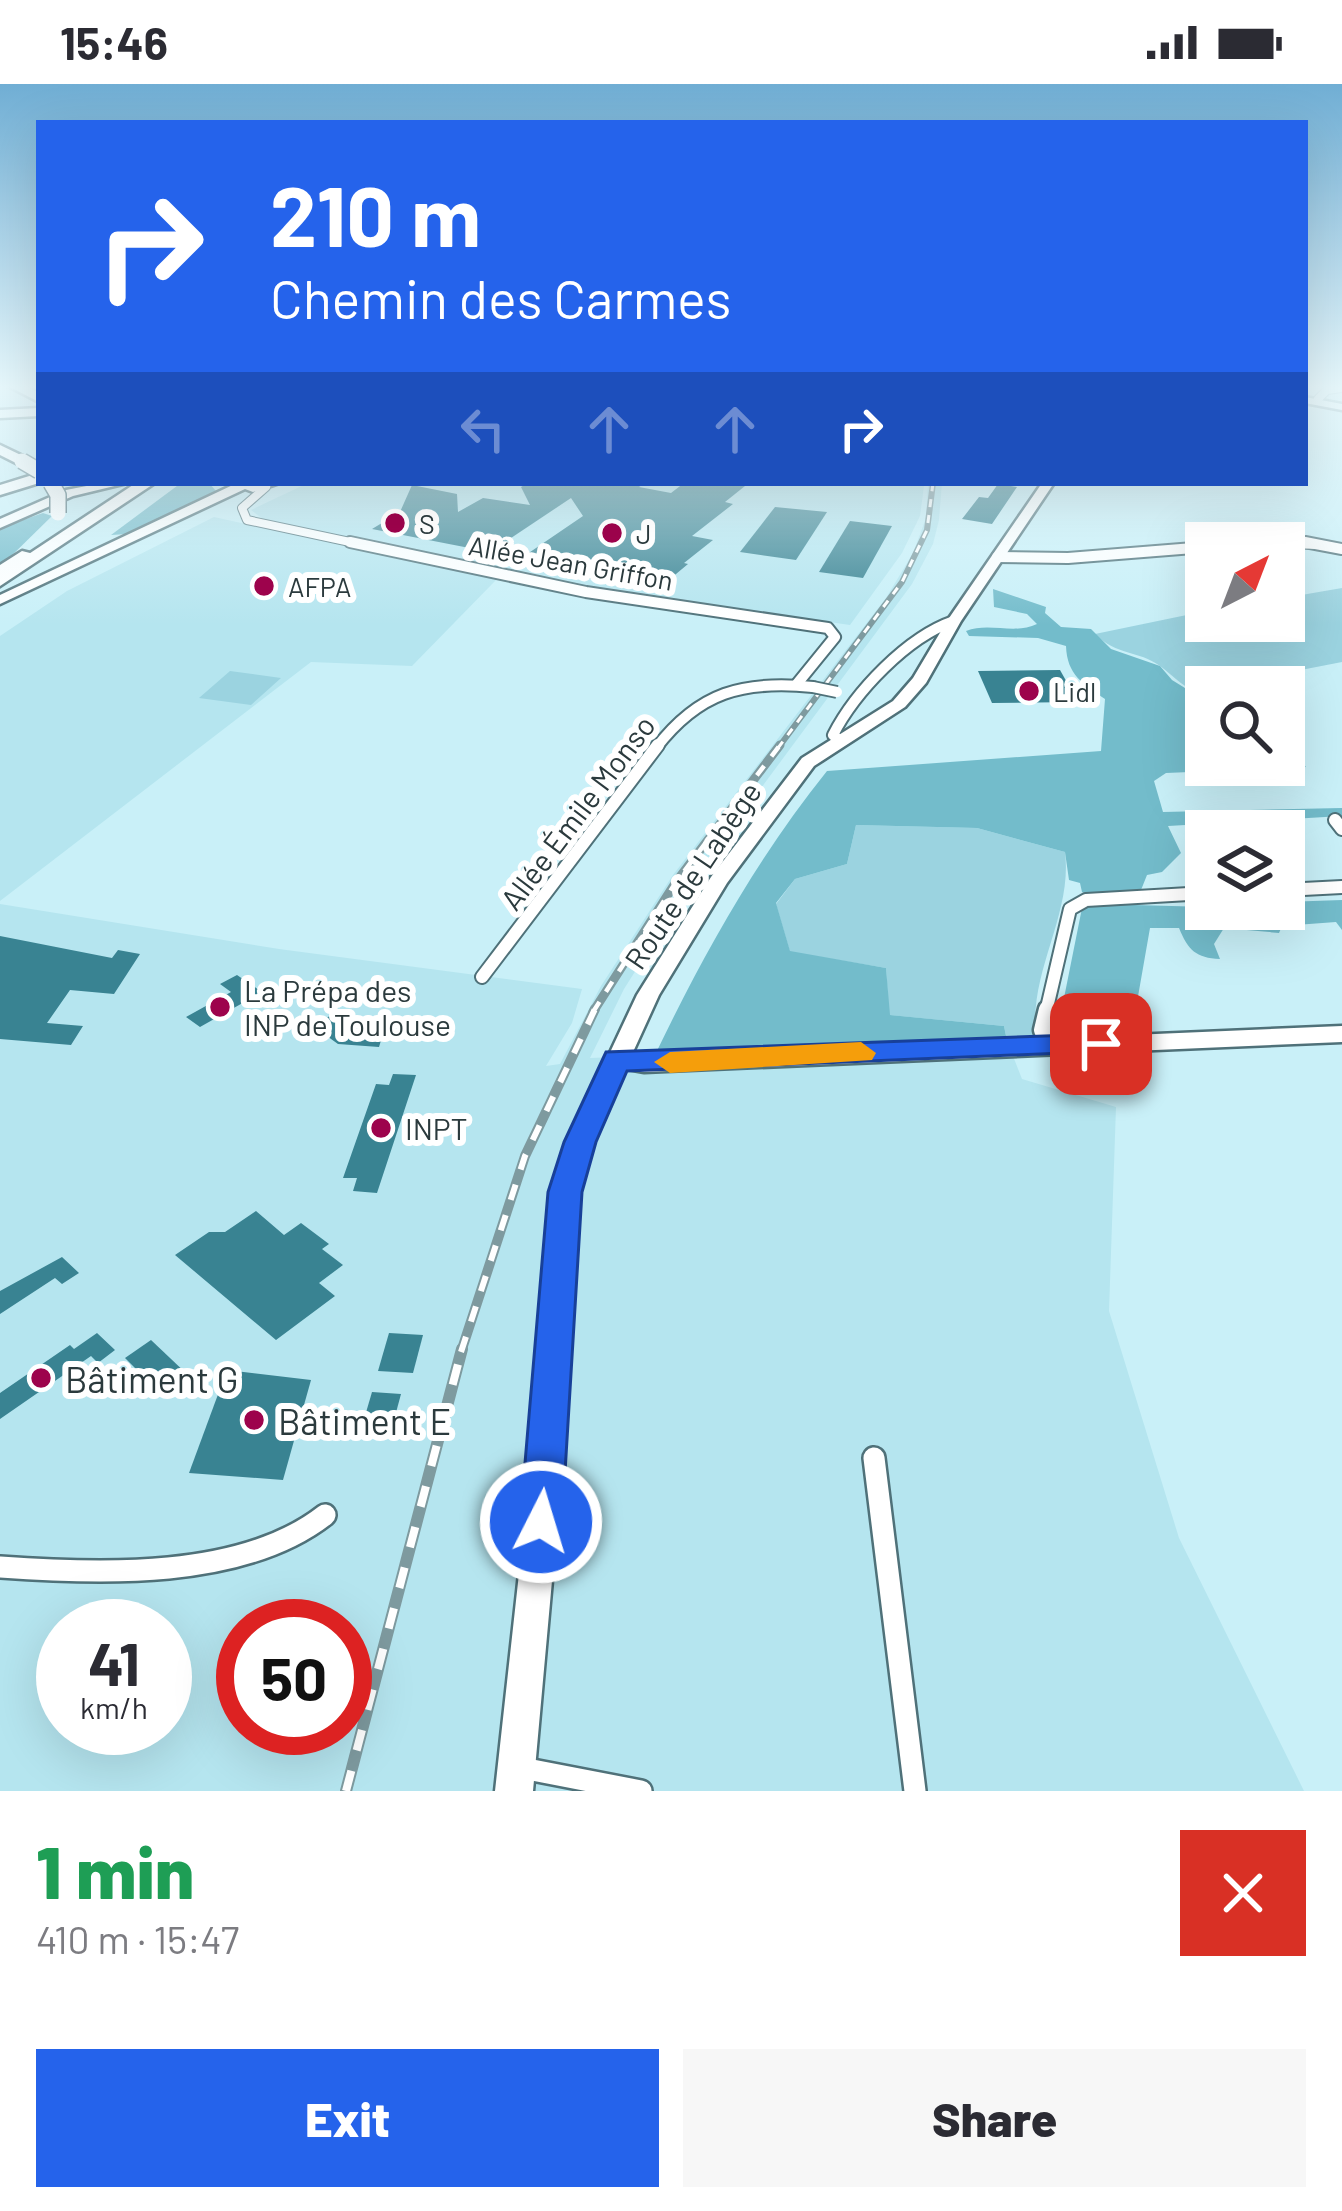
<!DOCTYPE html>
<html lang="en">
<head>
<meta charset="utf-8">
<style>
	:root { --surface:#fff; --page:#f7f7f7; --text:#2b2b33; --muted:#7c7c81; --accent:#2563eb }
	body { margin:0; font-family:Barlow,sans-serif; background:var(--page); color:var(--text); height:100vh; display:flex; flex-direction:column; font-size:45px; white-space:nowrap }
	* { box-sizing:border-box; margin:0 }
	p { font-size:39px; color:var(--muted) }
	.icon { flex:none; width:66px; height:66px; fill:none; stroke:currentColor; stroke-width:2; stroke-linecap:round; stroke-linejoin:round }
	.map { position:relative; height:1707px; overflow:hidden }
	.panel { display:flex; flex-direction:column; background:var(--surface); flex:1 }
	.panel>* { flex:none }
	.guide { position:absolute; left:36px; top:36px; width:1272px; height:366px; border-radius:0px; box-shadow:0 12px 48px #0002; background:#2563eb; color:#fff; overflow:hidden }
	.needle { width:78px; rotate:42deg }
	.tools { position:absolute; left:1185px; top:438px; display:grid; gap:24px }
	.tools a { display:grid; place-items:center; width:120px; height:120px; border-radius:0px; background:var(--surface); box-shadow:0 12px 48px #0002; font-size:60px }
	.speed { position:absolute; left:36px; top:1515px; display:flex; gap:24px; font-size:60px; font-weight:700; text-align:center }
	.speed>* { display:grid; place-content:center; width:156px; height:156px; border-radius:50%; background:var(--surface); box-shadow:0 12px 48px #0002; line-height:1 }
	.speed small { font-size:30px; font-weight:400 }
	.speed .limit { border:18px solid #d22; background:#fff; color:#111 }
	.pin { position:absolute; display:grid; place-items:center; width:102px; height:102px; color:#fff; margin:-51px; border-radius:24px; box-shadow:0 6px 18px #0006 }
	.me { position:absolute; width:132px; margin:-66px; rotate:5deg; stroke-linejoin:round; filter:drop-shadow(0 0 9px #0008) }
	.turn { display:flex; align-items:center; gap:42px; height:252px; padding:0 36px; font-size:54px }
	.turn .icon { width:156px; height:156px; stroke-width:2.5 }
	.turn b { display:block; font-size:84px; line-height:102px }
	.lanes { display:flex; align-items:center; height:114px; padding:0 36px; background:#0003; justify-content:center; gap:60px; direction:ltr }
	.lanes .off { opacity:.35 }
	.round { display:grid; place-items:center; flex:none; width:126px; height:126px; border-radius:0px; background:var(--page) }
	.head { display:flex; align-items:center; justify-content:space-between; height:204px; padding:0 36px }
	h1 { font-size:72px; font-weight:800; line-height:90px; color:#1e9e55 }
	.cta { display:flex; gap:24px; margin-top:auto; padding:24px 36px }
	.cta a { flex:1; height:138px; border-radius:0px; background:var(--accent); color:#fff; font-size:48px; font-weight:800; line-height:138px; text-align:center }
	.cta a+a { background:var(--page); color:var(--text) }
	.status { display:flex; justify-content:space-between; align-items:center; height:84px; padding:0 60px; background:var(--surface); direction:ltr }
	.status svg { height:33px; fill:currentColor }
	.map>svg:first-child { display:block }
	.built { fill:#b5e5ef; fill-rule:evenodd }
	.green { fill:#9bd3e0 }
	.forest { fill:#73bccb }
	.building { fill:#398392 }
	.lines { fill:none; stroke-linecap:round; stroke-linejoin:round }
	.street-far4-casing { stroke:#4f7179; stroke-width:10 }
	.street-far3-casing { stroke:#4f7179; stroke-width:14 }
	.street-far2-casing { stroke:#4f7179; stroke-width:16 }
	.street-far1-casing { stroke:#4f7179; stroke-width:21 }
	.street-casing { stroke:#4f7179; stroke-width:26 }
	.secondary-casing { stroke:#4f7179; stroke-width:5 }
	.highway-casing { stroke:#4f7179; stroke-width:5 }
	.street-far4 { stroke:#fff; stroke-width:8 }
	.street-far3 { stroke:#fff; stroke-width:10 }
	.street-far2 { stroke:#fff; stroke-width:12 }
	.street-far1 { stroke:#fff; stroke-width:16 }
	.street { stroke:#fff; stroke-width:21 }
	.secondary { fill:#fff; fill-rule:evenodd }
	.highway { fill:#fff; fill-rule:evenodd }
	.rail-far3-casing { stroke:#7e9a9f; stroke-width:6 }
	.rail-far2-casing { stroke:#7e9a9f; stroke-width:9 }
	.rail-far1-casing { stroke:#7e9a9f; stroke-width:10 }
	.rail-casing { stroke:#7e9a9f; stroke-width:12 }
	.rail-far3 { stroke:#fff; stroke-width:3; stroke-dasharray:8; stroke-linecap:butt }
	.rail-far2 { stroke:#fff; stroke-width:4.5; stroke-dasharray:12; stroke-linecap:butt }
	.rail-far1 { stroke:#fff; stroke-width:6; stroke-dasharray:16; stroke-linecap:butt }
	.rail { stroke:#fff; stroke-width:8; stroke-dasharray:21; stroke-linecap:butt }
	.street-bridge-casing { stroke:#4f7179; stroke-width:14; stroke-linecap:butt }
	.highway-bridge-casing { stroke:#4f7179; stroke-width:18; stroke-linecap:butt }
	.street-bridge { stroke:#fff; stroke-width:10 }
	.highway-bridge { stroke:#fff; stroke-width:15 }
	.route { fill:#2563eb; stroke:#184099; stroke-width:3 }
	.slow { fill:#f59e0b }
	.poi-dot { fill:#9d034c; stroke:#fff; stroke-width:4.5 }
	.labels { text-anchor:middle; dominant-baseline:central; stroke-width:12; stroke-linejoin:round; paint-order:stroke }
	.far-poi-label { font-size:27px; fill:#2b3a3d; stroke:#fff; text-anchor:start }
	.far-street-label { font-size:27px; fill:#2b3a3d; stroke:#fff }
	.street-label { font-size:30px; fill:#2b3a3d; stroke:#fff }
	.poi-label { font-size:30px; fill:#2b3a3d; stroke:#fff; text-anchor:start }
	.near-poi-label { font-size:36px; fill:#2b3a3d; stroke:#fff; text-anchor:start }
</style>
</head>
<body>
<div class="status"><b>15:46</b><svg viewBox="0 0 49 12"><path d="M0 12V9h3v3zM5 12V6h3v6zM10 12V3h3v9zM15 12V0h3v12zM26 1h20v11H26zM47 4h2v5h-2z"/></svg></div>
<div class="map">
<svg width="1342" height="1707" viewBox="0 0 1342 1707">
	<rect width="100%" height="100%" fill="#c9f0f8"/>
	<!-- built -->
	<g class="built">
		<path d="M308 399H924V402L920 432 902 469 850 541 579 502 268 439 251 426Z"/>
		<path d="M928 399H942L939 436 933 460 912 500 693 796 624 905 590 974 1007 957 1022 995 1116 1023 1109 1227 1179 1454 1304 1707H0V820L279 865 582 905 572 939 546 982 560 980 601 902 673 791 886 514 913 469 926 434ZM63 1542H165V1644H63ZM243 1542H345V1644H243Z"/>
		<path d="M214 433 497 495 412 582 311 578 0 817V552L67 507Z"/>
	</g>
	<!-- green -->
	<g class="green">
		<path d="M1342 504V578L1194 607C1180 600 1172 591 1160 582 1138 566 1117 572 1095 550L1206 527V537H1284V514Z"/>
		<path d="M230 587 281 594 251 621 199 614Z"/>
		<path d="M856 741 977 744 1065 768C1073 832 1026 892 1037 955L1007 957 1004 942 889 931 886 884 790 868 776 820 795 795 847 780Z"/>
	</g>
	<!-- forest -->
	<g class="forest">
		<path d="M181 399H209L216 407 214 413 127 450 111 451Z"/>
		<path d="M43 429 52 432 0 483V444Z"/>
		<path d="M993 505 1046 523 1045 529 1061 543 1091 545 1111 565 1160 582 1172 596 1206 617V681H1284V659L1306 683 1166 689 1154 697 1163 728 1342 724V732L1168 742 1181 769 1162 788 1147 791 1135 821 1284 825V818L1342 816V846L1336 838 1282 842 1279 849 1224 844 1214 860 1220 875C1196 874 1188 866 1179 844H1150L1133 941 1117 955 1066 950 1060 934 1082 824 1098 821V814L1082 808 1080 799 1069 796 1065 768 977 744 856 741 847 780 795 795 776 819 790 867 886 884 890 931 1004 942 1007 957 655 971C703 871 757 774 827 687L1101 667 1105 615C1083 600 1067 591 1066 562L1038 554 969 552 966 547C989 538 1015 551 1037 540L1027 530 994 523Z"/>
	</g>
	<!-- building -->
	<g class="building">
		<path d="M528 399H645L639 403 671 409 684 399 745 402 725 418 733 420 692 452 713 456 684 479 688 480 670 495 656 492 640 505 514 479 583 432 571 414 490 468 372 445 400 428 412 401 457 410 458 428 483 414 530 421 521 403Z"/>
		<path d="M998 400 1017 403 992 440 962 435 979 413 988 414Z"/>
		<path d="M775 423 827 428 796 476 740 468Z"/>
		<path d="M850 437 892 442 863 494 819 488Z"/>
		<path d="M1060 586 1078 618 992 619 978 587Z"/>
		<path d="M0 852 112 874 118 866 140 870 114 910 70 906 47 939 83 942 71 961 0 955Z"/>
		<path d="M237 891 262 908 200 943 186 933 231 908 220 900Z"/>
		<path d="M333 930 361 949 383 950 379 963 338 960 313 942Z"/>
		<path d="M393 990 416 991 377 1109 353 1107 357 1094H343L376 1000 389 1001Z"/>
		<path d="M256 1127 284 1151 301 1139 329 1160 322 1165 343 1181 319 1199 335 1212 276 1256 175 1171 209 1148H225Z"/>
		<path d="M62 1173 79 1189 62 1200 55 1194 0 1230V1207Z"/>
		<path d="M97 1249 115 1266 98 1279 91 1272 0 1335V1309L70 1261 74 1265Z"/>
		<path d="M389 1249 423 1251 413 1289 378 1287Z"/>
		<path d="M151 1256 189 1292 163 1312 125 1274Z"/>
		<path d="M227 1286 311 1296 283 1396 189 1389Z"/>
		<path d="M372 1308 401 1310 390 1351 360 1349Z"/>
	</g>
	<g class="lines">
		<defs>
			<g id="street-far4">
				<path d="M1318 315 1327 306 1342 304"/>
				<path d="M266 403 242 424 247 436 364 461"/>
				<path d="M1256 459 1321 461"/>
			</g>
			<g id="street-far3">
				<path d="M350 458 586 508 828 544 835 553 796 601"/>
				<path d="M1256 459 1305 458 1342 465"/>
				<path d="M997 473 1068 474 1206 463"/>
				<path d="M838 655 833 651C855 608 907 553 954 537"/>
				<path d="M656 664C699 608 743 596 813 603"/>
			</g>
			<g id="street-far2">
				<path d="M1335 736 1342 745"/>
				<path d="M1284 806 1342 803"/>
				<path d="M482 893 658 661"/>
				<path d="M1046 928 1070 825 1086 816 1206 809"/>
			</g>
			<g id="street-far1">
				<path d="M1047 925 1042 946 1048 960"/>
				<path d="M616 975 644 980 1342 950"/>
			</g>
			<g id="street">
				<path d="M874 1374 915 1707"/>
				<path d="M0 1483C99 1490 242 1496 325 1431"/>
				<path d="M522 1684 641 1707"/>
			</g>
			<g id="secondary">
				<path d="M1305 313 1342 320V326L1305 319Z"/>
				<path d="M102 399H127L73 412 0 444V435L66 406Z"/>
				<path d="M237 399H280L253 408 245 405 0 520V511Z"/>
				<path d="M1042 399H1054L961 537 926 599 905 623 814 682 727 799 659 911 592 1058 576 1126 560 1408 533 1707H495L528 1408 550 1126 568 1058 637 911 711 793 802 674 893 617 913 594 947 537Z"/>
				<path d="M22 467 34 470 0 491V481Z"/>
			</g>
			<g id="highway">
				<path d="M8 302H26L39 309V318Z"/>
				<path d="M39 324V332L0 334V326Z"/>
				<path d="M0 361 27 374 30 377 22 382 0 371Z"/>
				<path d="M39 389V399L0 411V401Z"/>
				<path d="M136 399H155L0 502V489Z"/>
			</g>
		</defs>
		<!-- street-far4 casing -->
		<use href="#street-far4" class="street-far4-casing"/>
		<!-- street-far3 casing -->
		<use href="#street-far3" class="street-far3-casing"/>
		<!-- street-far2 casing -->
		<use href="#street-far2" class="street-far2-casing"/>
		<!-- street-far1 casing -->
		<use href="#street-far1" class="street-far1-casing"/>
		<!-- street casing -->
		<use href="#street" class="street-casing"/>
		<!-- secondary casing -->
		<use href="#secondary" class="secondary-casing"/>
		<!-- highway casing -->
		<use href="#highway" class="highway-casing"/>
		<!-- street-far4 -->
		<use href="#street-far4" class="street-far4"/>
		<!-- street-far3 -->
		<use href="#street-far3" class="street-far3"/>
		<!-- street-far2 -->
		<use href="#street-far2" class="street-far2"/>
		<!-- street-far1 -->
		<use href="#street-far1" class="street-far1"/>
		<!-- street -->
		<use href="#street" class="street"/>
		<!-- secondary -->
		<use href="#secondary" class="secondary"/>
		<!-- highway -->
		<use href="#highway" class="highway"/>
		<defs>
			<path id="rail-far3" d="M778 664 902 498 927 446 933 399"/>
			<path id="rail-far2" d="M593 928 676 798 780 661"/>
			<path id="rail-far1" d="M461 1268 525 1072 595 925"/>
			<path id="rail" d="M346 1707 462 1265"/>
		</defs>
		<!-- rail-far3 casing -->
		<use href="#rail-far3" class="rail-far3-casing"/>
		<!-- rail-far2 casing -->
		<use href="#rail-far2" class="rail-far2-casing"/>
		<!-- rail-far1 casing -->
		<use href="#rail-far1" class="rail-far1-casing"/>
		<!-- rail casing -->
		<use href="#rail" class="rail-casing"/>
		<!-- rail-far3 -->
		<use href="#rail-far3" class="rail-far3"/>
		<!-- rail-far2 -->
		<use href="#rail-far2" class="rail-far2"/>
		<!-- rail-far1 -->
		<use href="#rail-far1" class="rail-far1"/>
		<!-- rail -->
		<use href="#rail" class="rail"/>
		<defs>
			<path id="street-bridge" d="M813 603 837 608"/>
			<g id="highway-bridge">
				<path d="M22 377 39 387"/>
				<path d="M51 399 58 411V429"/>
			</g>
		</defs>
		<!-- street-bridge casing -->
		<use href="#street-bridge" class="street-bridge-casing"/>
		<!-- highway-bridge casing -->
		<use href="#highway-bridge" class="highway-bridge-casing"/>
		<!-- street-bridge -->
		<use href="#street-bridge" class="street-bridge"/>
		<!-- highway-bridge -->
		<use href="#highway-bridge" class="highway-bridge"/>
	</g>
	<!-- sky -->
	<linearGradient id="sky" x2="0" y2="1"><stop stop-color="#70aed4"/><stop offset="0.56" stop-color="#e7f8fc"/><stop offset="1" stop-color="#e7f8fc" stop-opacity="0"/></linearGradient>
	<rect width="1342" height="541" fill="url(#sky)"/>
	<!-- route -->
	<path class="route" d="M1101 950 1111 953 1116 960 1111 967 627 987 596 1058 582 1108 562 1438 556 1452 541 1458 526 1452 520 1438 548 1108 564 1058 606 968Z"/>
	<!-- slow -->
	<path class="slow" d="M861 958 876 969 872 976 670 989 654 978 670 968Z"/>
	<!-- markers -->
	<g class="poi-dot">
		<circle cx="395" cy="439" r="12"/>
		<circle cx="612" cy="449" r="12"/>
		<circle cx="264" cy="502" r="12"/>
		<circle cx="1029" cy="607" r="12"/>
		<circle cx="220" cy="923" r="12"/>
		<circle cx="381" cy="1044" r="12"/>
		<circle cx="41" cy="1294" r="12"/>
		<circle cx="254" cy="1336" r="12"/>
	</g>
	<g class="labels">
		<!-- far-poi labels -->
		<g class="far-poi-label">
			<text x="419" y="439">S</text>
			<text x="636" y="449">J</text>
			<text x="288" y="502">AFPA</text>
			<text x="1053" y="607">Lidl</text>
		</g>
		<!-- far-street labels -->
		<g class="far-street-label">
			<text transform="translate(571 478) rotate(10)">Allée Jean Griffon</text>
		</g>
		<!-- street labels -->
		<g class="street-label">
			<text transform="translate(577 728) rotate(-53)">Allée Émile Monso</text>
			<text transform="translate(692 791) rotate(-56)">Route de Labège</text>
		</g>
		<!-- poi labels -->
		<g class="poi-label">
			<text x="244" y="906">La Prépa des<tspan x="244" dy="34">INP de Toulouse</tspan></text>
			<text x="405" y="1044">INPT</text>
		</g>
		<!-- near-poi labels -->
		<g class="near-poi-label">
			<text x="65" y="1294">Bâtiment G</text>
			<text x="278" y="1336">Bâtiment E</text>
		</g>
	</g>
</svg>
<div class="tools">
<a><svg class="needle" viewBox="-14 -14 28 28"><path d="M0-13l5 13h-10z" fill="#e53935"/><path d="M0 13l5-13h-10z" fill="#7c7c81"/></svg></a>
<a><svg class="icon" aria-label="search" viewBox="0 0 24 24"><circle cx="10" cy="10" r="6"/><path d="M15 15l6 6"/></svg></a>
<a><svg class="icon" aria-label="layers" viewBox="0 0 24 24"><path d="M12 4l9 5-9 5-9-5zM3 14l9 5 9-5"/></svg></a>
</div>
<div class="speed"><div>41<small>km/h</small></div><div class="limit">50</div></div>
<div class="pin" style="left:1101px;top:960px;background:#d93025"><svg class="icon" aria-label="arrive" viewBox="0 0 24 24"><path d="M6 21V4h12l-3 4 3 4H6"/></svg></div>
<svg class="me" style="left:541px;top:1438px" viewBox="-20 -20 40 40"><circle r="17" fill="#2563eb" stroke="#fff" stroke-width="3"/><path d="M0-11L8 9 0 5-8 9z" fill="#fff"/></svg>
<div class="guide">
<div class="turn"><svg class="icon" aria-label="right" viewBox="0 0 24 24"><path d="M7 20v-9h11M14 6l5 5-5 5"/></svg><div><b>210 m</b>Chemin des Carmes</div></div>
<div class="lanes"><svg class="icon off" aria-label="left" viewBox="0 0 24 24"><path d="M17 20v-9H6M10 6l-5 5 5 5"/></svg><svg class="icon off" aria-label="ahead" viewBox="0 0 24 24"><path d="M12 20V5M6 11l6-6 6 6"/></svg><svg class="icon off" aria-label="ahead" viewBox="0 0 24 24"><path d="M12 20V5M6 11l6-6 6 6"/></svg><svg class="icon" aria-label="right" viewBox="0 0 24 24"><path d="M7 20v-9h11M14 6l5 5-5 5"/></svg></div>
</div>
</div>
<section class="panel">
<div class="head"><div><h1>1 min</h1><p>410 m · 15:47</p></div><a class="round" style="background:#d93025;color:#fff"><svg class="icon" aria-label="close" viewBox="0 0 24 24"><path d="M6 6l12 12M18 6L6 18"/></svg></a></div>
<div class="cta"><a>Exit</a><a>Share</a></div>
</section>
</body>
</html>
